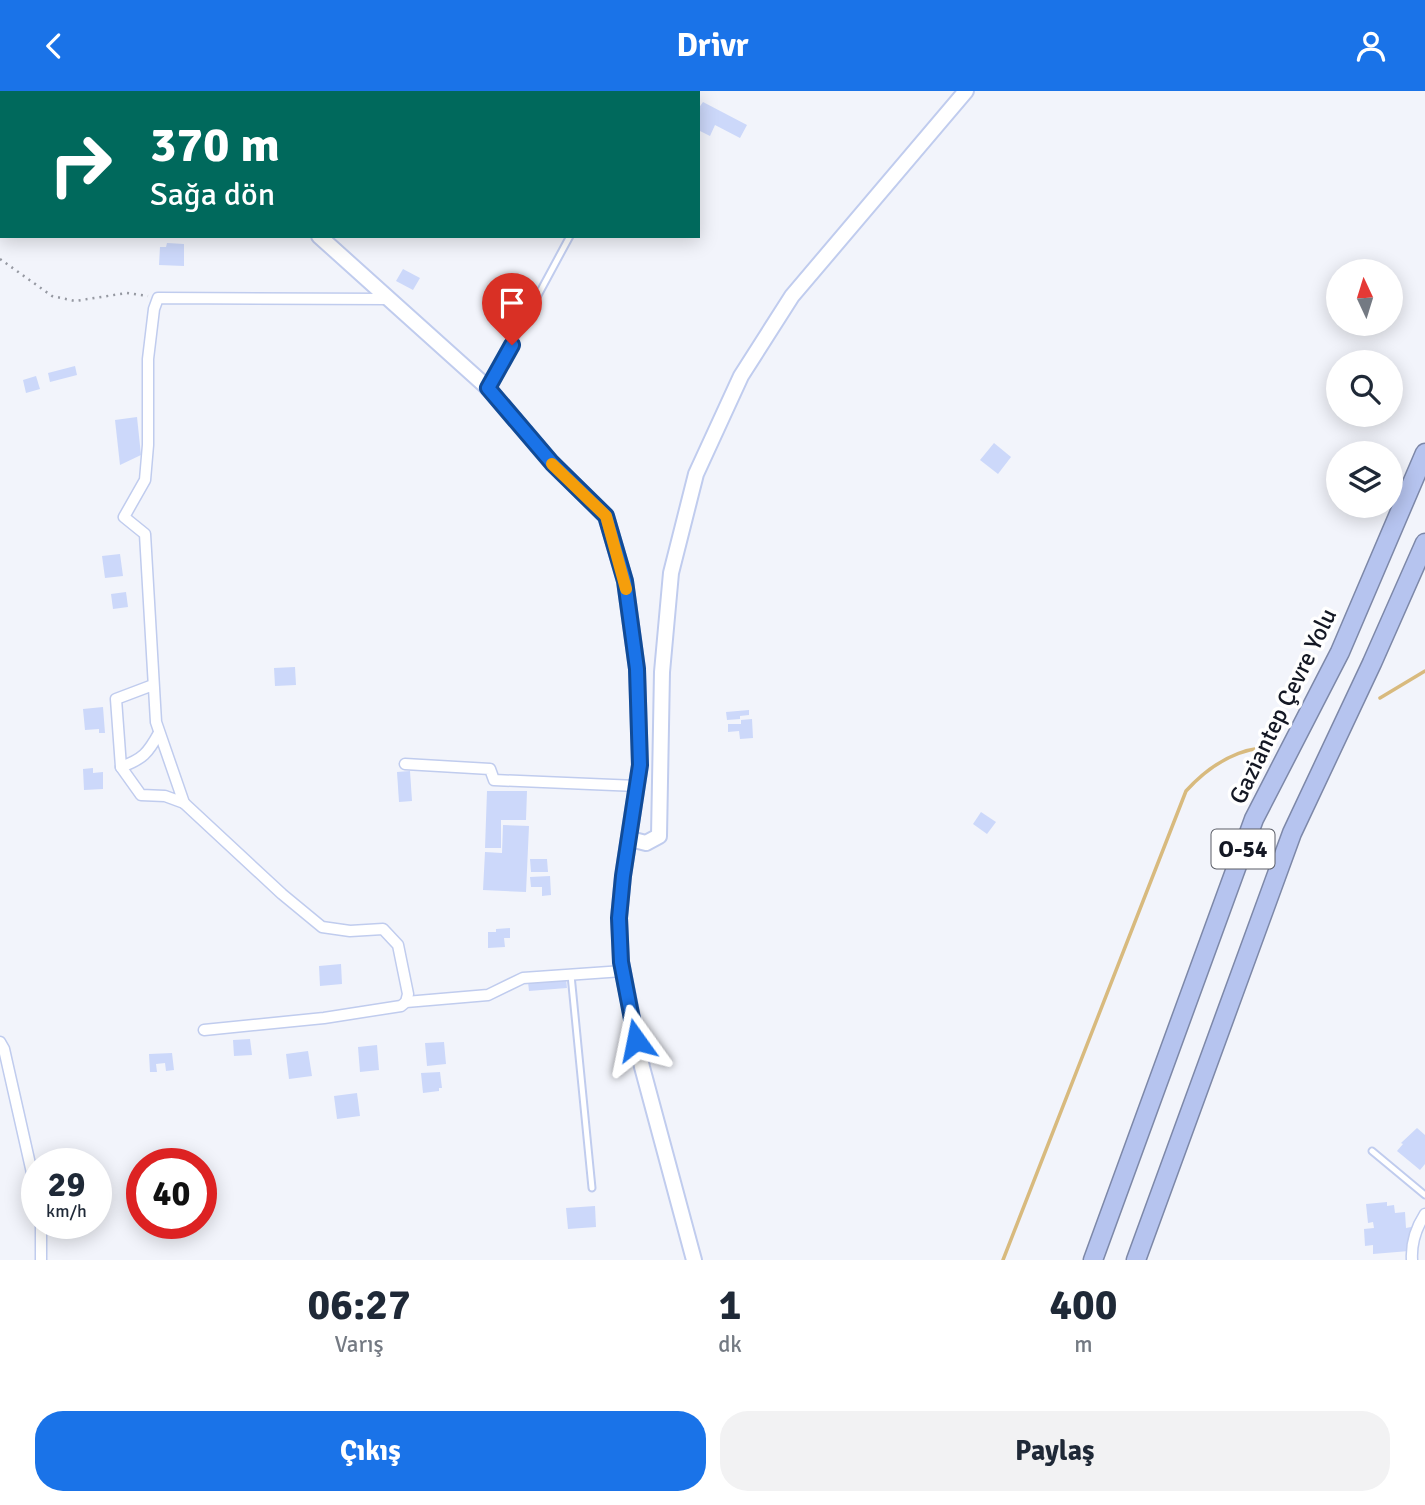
<!DOCTYPE html>
<html lang="tr">
<head>
<meta charset="utf-8">
<style>
	:root { --surface:#fff; --page:#f2f2f3; --text:#1f2937; --muted:#747a83; --accent:#1a73e8 }
	body { margin:0; font-family:Signika,sans-serif; background:var(--page); color:var(--text); height:100vh; display:flex; flex-direction:column; font-size:26px; white-space:nowrap }
	* { box-sizing:border-box; margin:0 }
	p { font-size:23px; color:var(--muted) }
	.icon { flex:none; width:38px; height:38px; fill:none; stroke:currentColor; stroke-width:2; stroke-linecap:round; stroke-linejoin:round }
	.map { position:relative; height:1169px; overflow:hidden }
	.details { display:flex; flex-direction:column; background:var(--surface); flex:1 }
	.details>* { flex:none }
	.top-card { position:absolute; left:0px; top:0px; width:700px; height:147px; box-shadow:0 4px 18px #0003; background:#00695c; color:#fff; overflow:hidden }
	.needle { width:46px; rotate:356deg }
	.tools { position:absolute; left:1326px; top:168px; display:grid; gap:14px }
	.tools a { display:grid; place-items:center; width:77px; height:77px; border-radius:50%; background:var(--surface); box-shadow:0 4px 18px #0003; font-size:35px }
	.speed { position:absolute; left:21px; top:1057px; display:flex; gap:14px; font-size:35px; font-weight:700; text-align:center }
	.speed>* { display:grid; place-content:center; width:91px; height:91px; border-radius:50%; background:var(--surface); box-shadow:0 4px 18px #0003; line-height:1 }
	.speed small { font-size:18px; font-weight:400 }
	.speed .limit { border:10px solid #d22; background:#fff; color:#111 }
	.pin { position:absolute; display:grid; place-items:center; width:60px; height:60px; color:#fff; margin:-72px -30px; border-radius:50% 50% 50% 0; rotate:-45deg; box-shadow:0 0 7px #0007 }
	.pin .icon { rotate:45deg }
	.me { position:absolute; width:77px; margin:-38px; rotate:348deg; stroke-linejoin:round; filter:drop-shadow(0 0 5px #0008) }
	.turn { display:flex; align-items:center; gap:24px; height:147px; padding:0 35px; font-size:32px }
	.turn .icon { width:91px; height:91px; stroke-width:2.5 }
	.turn b { display:block; font-size:49px; line-height:60px }
	.eta { display:flex; justify-content:space-evenly; align-items:center; height:119px; text-align:center }
	.eta b { font-size:42px; font-weight:700; line-height:49px }
	.button { display:flex; gap:14px; margin-top:auto; padding:14px 35px }
	.button a { flex:1; height:80px; border-radius:28px; background:var(--accent); color:#fff; font-size:28px; font-weight:700; line-height:80px; text-align:center }
	.button a+a { background:var(--page); color:var(--text) }
	header { display:flex; justify-content:space-between; align-items:center; height:91px; padding:0 35px; background:var(--accent); color:#fff; font-size:32px; font-weight:700 }
	.map>svg:first-child { display:block }
	.lines { fill:none; stroke-linecap:round; stroke-linejoin:round }
	.stream { stroke:#d8ba7e; stroke-width:3.5 }
	.building { fill:#ccd8fa }
	.lane-casing { stroke:#c0ccee; stroke-width:9 }
	.street-casing { stroke:#c0ccee; stroke-width:13 }
	.secondary-casing { stroke:#c0ccee; stroke-width:18 }
	.highway-casing { stroke:#7d88a8; stroke-width:21 }
	.path { stroke:#9699a2; stroke-width:2.5; stroke-dasharray:2 5; stroke-linecap:butt }
	.lane { stroke:#fff; stroke-width:5 }
	.street { stroke:#fff; stroke-width:10 }
	.secondary { stroke:#fff; stroke-width:14 }
	.highway { stroke:#b6c4ef; stroke-width:18 }
	.route-casing { stroke:#114b97; stroke-width:18 }
	.route { stroke:#1a73e8; stroke-width:12 }
	.slow { stroke:#f59e0b; stroke-width:12 }
	.labels { text-anchor:middle; dominant-baseline:central; stroke-width:7; stroke-linejoin:round; paint-order:stroke }
	.shield { fill:#fff; stroke:#5a5d66; stroke-width:2 }
	.shield-label { font-size:23px; font-weight:bold; fill:#141824 }
	.street-label { font-size:24px; fill:#141824; stroke:#fff }
</style>
</head>
<body>
<header><svg class="icon" aria-label="back" viewBox="0 0 24 24"><path d="M15 5l-7 7 7 7"/></svg>Drivr<svg class="icon" aria-label="person" viewBox="0 0 24 24"><circle cx="12" cy="8" r="4"/><path d="M4 21q1-7 8-7t8 7"/></svg></header>
<div class="map">
<svg width="1425" height="1169" viewBox="0 0 1425 1169">
	<rect width="100%" height="100%" fill="#f2f4fb"/>
	<g class="lines">
		<!-- stream -->
		<g class="stream">
			<path d="M1380 607 1425 580"/>
			<path d="M1003 1169 1186 700C1206 678 1231 661 1260 657"/>
		</g>
	</g>
	<!-- building -->
	<g class="building">
		<path d="M703 11 747 34 740 47 715 34 710 45 698 39V18Z"/>
		<path d="M167 152 184 153V175L159 174 160 156H166Z"/>
		<path d="M403 178 420 187 413 199 396 190Z"/>
		<path d="M75 275 77 284 50 291 48 282Z"/>
		<path d="M36 285 40 298 26 302 23 289Z"/>
		<path d="M137 326 141 364 120 374 115 329Z"/>
		<path d="M994 352 1011 366 998 383 980 369Z"/>
		<path d="M120 463 123 485 105 487 102 465Z"/>
		<path d="M126 501 128 516 113 518 111 503Z"/>
		<path d="M295 576 296 594 275 595 274 577Z"/>
		<path d="M103 616 105 642H99V638L85 639 83 618Z"/>
		<path d="M749 619V624L740 625V628L727 629 726 621Z"/>
		<path d="M752 628 753 647 740 648 739 640 728 641V633H741V629Z"/>
		<path d="M93 677V682L103 681V698L84 699 83 678Z"/>
		<path d="M410 680 412 710 399 711 397 681Z"/>
		<path d="M487 700H527L526 729H501V757H485Z"/>
		<path d="M981 721 996 731 987 743 973 733Z"/>
		<path d="M503 734 529 735 526 801 483 799 485 761 502 762Z"/>
		<path d="M530 768H547L548 781H531Z"/>
		<path d="M550 785 551 804 542 805V796H531L530 786Z"/>
		<path d="M510 837V847H504L505 856 488 857V841H496V838Z"/>
		<path d="M341 873 342 893 320 895 319 875Z"/>
		<path d="M566 888 567 897 529 900 528 891Z"/>
		<path d="M250 948 252 964 234 965 233 949Z"/>
		<path d="M444 951 446 973 427 975 425 952Z"/>
		<path d="M377 954 379 979 360 981 358 956Z"/>
		<path d="M308 960 312 985 289 988 286 963Z"/>
		<path d="M172 962 174 979 166 980 165 972 156 973 157 981H150L149 963Z"/>
		<path d="M440 981 442 997H439V1000L423 1002 421 982Z"/>
		<path d="M357 1002 360 1025 337 1028 334 1005Z"/>
		<path d="M1417 1037 1425 1044V1073L1420 1079 1397 1060 1403 1053 1401 1052Z"/>
		<path d="M1387 1111V1115L1394 1114 1395 1122 1405 1121 1406 1137 1411 1136 1412 1148H1408L1409 1160 1373 1163V1154L1365 1155 1364 1138 1374 1137 1373 1131 1368 1132 1366 1113Z"/>
		<path d="M595 1115 596 1136 568 1138 566 1117Z"/>
	</g>
	<g class="lines">
		<defs>
			<g id="lane">
				<path d="M488 297 570 145"/>
				<path d="M571 884 592 1097"/>
				<path d="M1372 1060 1425 1104"/>
			</g>
			<g id="street">
				<path d="M408 2 409 0"/>
				<path d="M153 594 116 608 121 676 141 704 165 705 184 712 156 631 145 443 124 426 145 389 148 354V268L154 218 158 207 389 208"/>
				<path d="M405 673 490 678 494 689 637 695"/>
				<path d="M121 676C143 668 148 662 159 642"/>
				<path d="M184 712 282 803 322 836 350 840 383 838 398 854 408 903 406 911"/>
				<path d="M204 939 324 927 401 915 406 911 488 904 523 887 623 880"/>
				<path d="M0 951 4 958 37 1104"/>
				<path d="M41 1132V1169"/>
				<path d="M1412 1169C1411 1153 1416 1137 1425 1123"/>
			</g>
			<g id="secondary">
				<path d="M159 0 161 2"/>
				<path d="M319 145 488 297 552 372 606 425 625 490 637 578 640 674 623 785 619 827 621 871 642 976 694 1169"/>
				<path d="M630 748 646 752 659 745 662 581 671 482 696 383 741 285 792 205 966 0"/>
			</g>
			<g id="highway">
				<path d="M1093 1169 1254 728 1340 561 1425 362"/>
				<path d="M1136 1169 1292 742 1372 572 1425 452"/>
			</g>
		</defs>
		<!-- lane casing -->
		<use href="#lane" class="lane-casing"/>
		<!-- street casing -->
		<use href="#street" class="street-casing"/>
		<!-- secondary casing -->
		<use href="#secondary" class="secondary-casing"/>
		<!-- highway casing -->
		<use href="#highway" class="highway-casing"/>
		<!-- path -->
		<path class="path" d="M0 168 52 205 75 210 127 202 148 205"/>
		<!-- lane -->
		<use href="#lane" class="lane"/>
		<!-- street -->
		<use href="#street" class="street"/>
		<!-- secondary -->
		<use href="#secondary" class="secondary"/>
		<!-- highway -->
		<use href="#highway" class="highway"/>
	</g>
	<g class="lines">
		<defs>
			<path id="route" d="M512 254 488 297 552 372 606 425 625 490 637 578 640 674 623 785 619 827 621 871 636 949"/>
		</defs>
		<!-- route casing -->
		<use href="#route" class="route-casing"/>
		<!-- route -->
		<use href="#route" class="route"/>
		<!-- slow -->
		<path class="slow" d="M552 373 606 425 626 498"/>
	</g>
	<g class="labels">
		<!-- shield labels -->
		<rect class="shield" x="1211.5" y="738.5" width="63" height="39" rx="5"/>
		<g class="shield-label">
			<text x="1243" y="758">O-54</text>
		</g>
		<!-- street labels -->
		<g class="street-label">
			<text transform="translate(1283 615) rotate(-64)">Gaziantep Çevre Yolu</text>
		</g>
	</g>
</svg>
<div class="tools">
<a><svg class="needle" viewBox="-14 -14 28 28"><path d="M0-13l5 13h-10z" fill="#e53935"/><path d="M0 13l5-13h-10z" fill="#747a83"/></svg></a>
<a><svg class="icon" aria-label="search" viewBox="0 0 24 24"><circle cx="10" cy="10" r="6"/><path d="M15 15l6 6"/></svg></a>
<a><svg class="icon" aria-label="layers" viewBox="0 0 24 24"><path d="M12 4l9 5-9 5-9-5zM3 14l9 5 9-5"/></svg></a>
</div>
<div class="speed"><div>29<small>km/h</small></div><div class="limit">40</div></div>
<div class="pin" style="left:512px;top:254px;background:#d93025"><svg class="icon" aria-label="arrive" viewBox="0 0 24 24"><path d="M6 21V4h12l-3 4 3 4H6"/></svg></div>
<svg class="me" style="left:636px;top:949px" viewBox="-20 -20 40 40"><path d="M0-17L14 15 0 8-14 15z" fill="#1a73e8" stroke="#fff" stroke-width="4"/></svg>
<div class="top-card">
<div class="turn"><svg class="icon" aria-label="right" viewBox="0 0 24 24"><path d="M7 20v-9h11M14 6l5 5-5 5"/></svg><div><b>370 m</b>Sağa dön</div></div>
</div>
</div>
<section class="details">
<div class="eta">
<div><b>06:27</b><p>Varış</p></div>
<div><b>1</b><p>dk</p></div>
<div><b>400</b><p>m</p></div>
</div>
<div class="button"><a>Çıkış</a><a>Paylaş</a></div>
</section>
</body>
</html>
